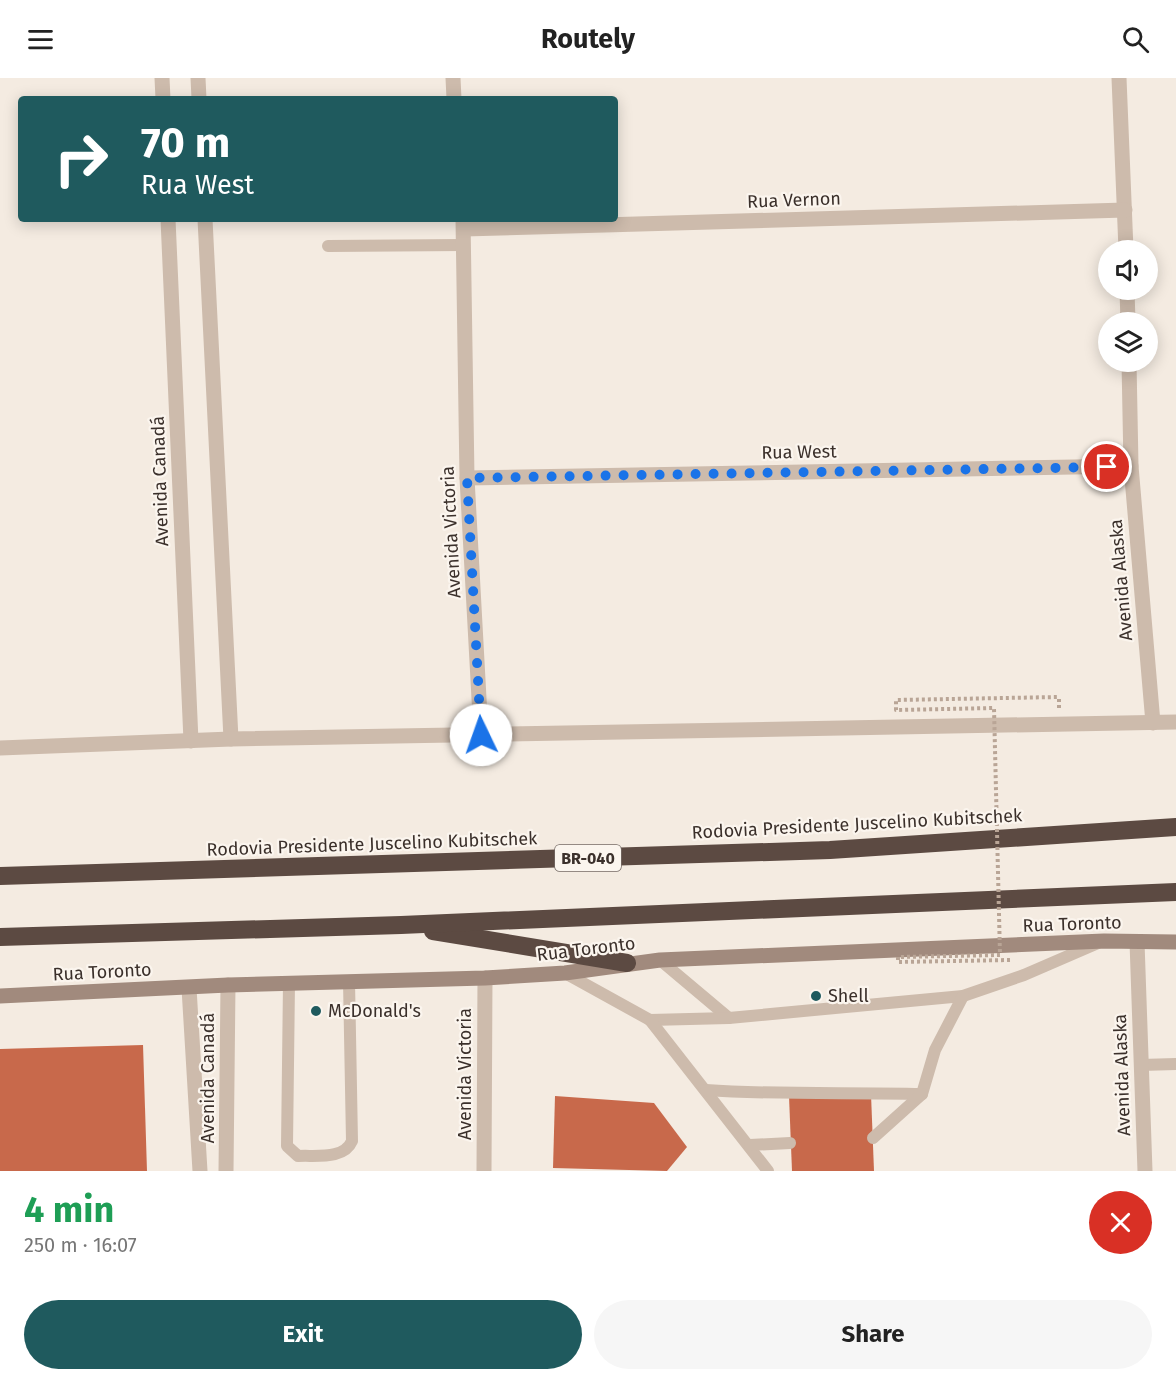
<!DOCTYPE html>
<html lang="en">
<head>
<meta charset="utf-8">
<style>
	:root { --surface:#fff; --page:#f6f6f6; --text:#222; --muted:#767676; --accent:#1f5a5e }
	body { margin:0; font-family:"Fira Sans",sans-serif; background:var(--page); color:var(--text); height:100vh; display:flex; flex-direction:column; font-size:22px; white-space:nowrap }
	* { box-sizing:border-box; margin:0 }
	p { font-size:20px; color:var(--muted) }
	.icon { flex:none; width:33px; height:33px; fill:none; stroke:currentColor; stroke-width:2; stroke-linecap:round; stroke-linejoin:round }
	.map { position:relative; height:1093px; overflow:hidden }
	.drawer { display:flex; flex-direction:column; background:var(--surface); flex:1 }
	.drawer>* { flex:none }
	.top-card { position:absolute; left:18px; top:18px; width:600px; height:126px; border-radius:6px; box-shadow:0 3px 15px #0003; background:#1f5a5e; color:#fff; overflow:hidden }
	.controls { position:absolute; left:1098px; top:162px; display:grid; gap:12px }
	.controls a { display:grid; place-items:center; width:60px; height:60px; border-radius:50%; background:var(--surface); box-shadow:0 3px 15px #0003; font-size:30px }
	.pin { position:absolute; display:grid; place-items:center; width:51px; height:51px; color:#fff; margin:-26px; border:3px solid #fff; border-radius:50%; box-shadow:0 2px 6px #0007 }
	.me { position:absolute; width:66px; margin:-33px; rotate:357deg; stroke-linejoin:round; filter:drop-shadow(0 0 4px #0008) }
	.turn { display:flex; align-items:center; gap:21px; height:126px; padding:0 24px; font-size:27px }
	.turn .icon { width:78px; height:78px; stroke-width:2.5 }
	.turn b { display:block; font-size:42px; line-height:51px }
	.round { display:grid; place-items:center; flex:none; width:63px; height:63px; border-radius:32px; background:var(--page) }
	.overview { display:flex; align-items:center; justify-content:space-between; height:102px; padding:0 24px }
	h1 { font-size:36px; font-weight:700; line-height:45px; color:#1e9e55 }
	.action { display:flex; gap:12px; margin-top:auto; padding:12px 24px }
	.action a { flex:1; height:69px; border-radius:36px; background:var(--accent); color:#fff; font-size:24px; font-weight:700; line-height:69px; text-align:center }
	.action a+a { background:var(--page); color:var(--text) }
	header { display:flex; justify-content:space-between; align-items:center; height:78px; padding:0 24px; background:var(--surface); font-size:27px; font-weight:700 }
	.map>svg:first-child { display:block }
	.building { fill:#c8694b }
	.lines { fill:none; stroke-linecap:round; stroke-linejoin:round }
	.path { stroke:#b9a596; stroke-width:4; stroke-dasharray:3 3; stroke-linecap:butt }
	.service { stroke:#cdbbac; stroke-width:12 }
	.minor { stroke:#cdbbac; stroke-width:15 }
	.secondary { stroke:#a18a7d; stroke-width:15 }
	.motorway { stroke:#5c4a42; stroke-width:18 }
	.path-bridge { stroke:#b9a596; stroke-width:4; stroke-dasharray:3 3; stroke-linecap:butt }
	.route { stroke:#1a73e8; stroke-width:10; stroke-dasharray:0 18 }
	.poi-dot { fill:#1f5a5e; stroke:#fbf5ee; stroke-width:2 }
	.labels { text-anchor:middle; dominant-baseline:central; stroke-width:4.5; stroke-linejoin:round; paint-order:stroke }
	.shield { fill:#fbf5ee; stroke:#756b66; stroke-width:1.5 }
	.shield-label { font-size:16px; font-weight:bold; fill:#3b302b }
	.street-label { font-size:18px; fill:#3b302b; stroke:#fbf5ee }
	.poi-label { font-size:18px; fill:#3b302b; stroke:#fbf5ee; text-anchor:start }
</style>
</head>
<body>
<header><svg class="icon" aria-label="menu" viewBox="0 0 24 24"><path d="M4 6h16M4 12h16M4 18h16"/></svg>Routely<svg class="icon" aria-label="search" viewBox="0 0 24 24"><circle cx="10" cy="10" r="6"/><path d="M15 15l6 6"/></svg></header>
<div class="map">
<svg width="1176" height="1093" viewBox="0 0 1176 1093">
	<rect width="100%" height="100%" fill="#f4ebe1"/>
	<!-- building -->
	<g class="building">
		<path d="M143 967 147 1093H0V971Z"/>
		<path d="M871 1016 874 1093H792L789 1018Z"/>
		<path d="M555 1018 654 1025 687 1069 667 1093 553 1090Z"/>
	</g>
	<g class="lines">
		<!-- path -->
		<path class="path" d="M1059 630V619"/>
		<!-- service -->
		<g class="service">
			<path d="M328 168 464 167"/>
			<path d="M660 882 729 940"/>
			<path d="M565 895 650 942 729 940 963 918 1024 897 1098 865"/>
			<path d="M289 905 287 1068 298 1078C316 1077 344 1082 352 1063L349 903"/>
			<path d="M650 942 768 1093"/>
			<path d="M1141 987 1176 986"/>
			<path d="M706 1012C778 1017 850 1014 922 1016L935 972 963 918"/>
			<path d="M873 1060 922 1016"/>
			<path d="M750 1067 790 1065"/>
		</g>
		<!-- minor -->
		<g class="minor">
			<path d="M162 0 163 21"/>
			<path d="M198 0 199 21"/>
			<path d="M453 0 454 21"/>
			<path d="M1119 0 1126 172"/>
			<path d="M168 141 191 663"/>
			<path d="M205 141 231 661"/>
			<path d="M463 141 467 400 481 657"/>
			<path d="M464 151 1125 132"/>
			<path d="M1127 212 1128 244"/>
			<path d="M1129 284 1131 388 1153 645"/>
			<path d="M467 400 1131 388"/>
			<path d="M0 670 231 661 1176 644"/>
			<path d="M1137 864 1145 1093"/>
			<path d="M189 910 200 1093"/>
			<path d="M226 1093 228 907"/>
			<path d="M484 1093 485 900"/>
		</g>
		<!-- secondary -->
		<path class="secondary" d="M0 918 228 907 485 900 565 895 660 882 1104 863 1176 864"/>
		<!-- motorway -->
		<g class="motorway">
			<path d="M0 798 830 772 1176 749"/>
			<path d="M433 853 627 885"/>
			<path d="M0 859 401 847 1176 814"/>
		</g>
		<!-- path-bridge -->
		<path class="path-bridge" d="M1010 882 898 884V879L1000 877 994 630 896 632V622L1059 619"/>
	</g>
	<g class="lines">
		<!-- route -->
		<path class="route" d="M481 657 467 400 1107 389"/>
	</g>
	<!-- markers -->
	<g class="poi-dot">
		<circle cx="816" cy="918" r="6"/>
		<circle cx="316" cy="933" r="6"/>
	</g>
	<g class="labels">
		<!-- shield labels -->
		<rect class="shield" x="555" y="767" width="66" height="26" rx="4.5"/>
		<g class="shield-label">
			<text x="588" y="780">BR-040</text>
		</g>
		<!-- street labels -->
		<g class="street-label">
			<text transform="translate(794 122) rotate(-2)">Rua Vernon</text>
			<text transform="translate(799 374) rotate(-1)">Rua West</text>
			<text transform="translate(160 403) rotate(-92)">Avenida Canadá</text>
			<text transform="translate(451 454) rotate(-93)">Avenida Victoria</text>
			<text transform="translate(1121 502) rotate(-95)">Avenida Alaska</text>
			<text transform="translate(857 746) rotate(-3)">Rodovia Presidente Juscelino Kubitschek</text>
			<text transform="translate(372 766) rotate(-2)">Rodovia Presidente Juscelino Kubitschek</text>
			<text transform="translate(1072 846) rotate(-2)">Rua Toronto</text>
			<text transform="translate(586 871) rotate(-7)">Rua Toronto</text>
			<text transform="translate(102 894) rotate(-3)">Rua Toronto</text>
			<text transform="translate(465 996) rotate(-90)">Avenida Victoria</text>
			<text transform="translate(1122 997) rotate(-92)">Avenida Alaska</text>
			<text transform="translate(208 1000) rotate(-90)">Avenida Canadá</text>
		</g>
		<!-- poi labels -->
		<g class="poi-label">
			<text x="828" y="918">Shell</text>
			<text x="328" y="933">McDonald's</text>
		</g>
	</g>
</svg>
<div class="controls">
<a><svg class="icon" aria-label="sound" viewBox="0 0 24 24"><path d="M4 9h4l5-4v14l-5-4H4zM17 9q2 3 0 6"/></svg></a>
<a><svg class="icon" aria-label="layers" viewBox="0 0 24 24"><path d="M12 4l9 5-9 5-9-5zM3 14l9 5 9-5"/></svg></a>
</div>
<div class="pin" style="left:1107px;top:389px;background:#d93025"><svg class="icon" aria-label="arrive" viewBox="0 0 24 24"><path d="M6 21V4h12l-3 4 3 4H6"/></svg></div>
<svg class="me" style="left:481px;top:657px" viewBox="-20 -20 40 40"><circle r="19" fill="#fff"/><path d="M0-13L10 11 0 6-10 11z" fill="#1a73e8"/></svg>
<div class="top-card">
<div class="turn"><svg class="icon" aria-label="right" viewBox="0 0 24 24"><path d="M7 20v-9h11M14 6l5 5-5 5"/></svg><div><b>70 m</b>Rua West</div></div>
</div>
</div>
<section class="drawer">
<div class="overview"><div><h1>4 min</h1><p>250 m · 16:07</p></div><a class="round" style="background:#d93025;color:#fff"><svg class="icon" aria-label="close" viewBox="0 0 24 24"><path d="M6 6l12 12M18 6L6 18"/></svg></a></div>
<div class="action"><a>Exit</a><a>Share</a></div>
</section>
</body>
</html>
